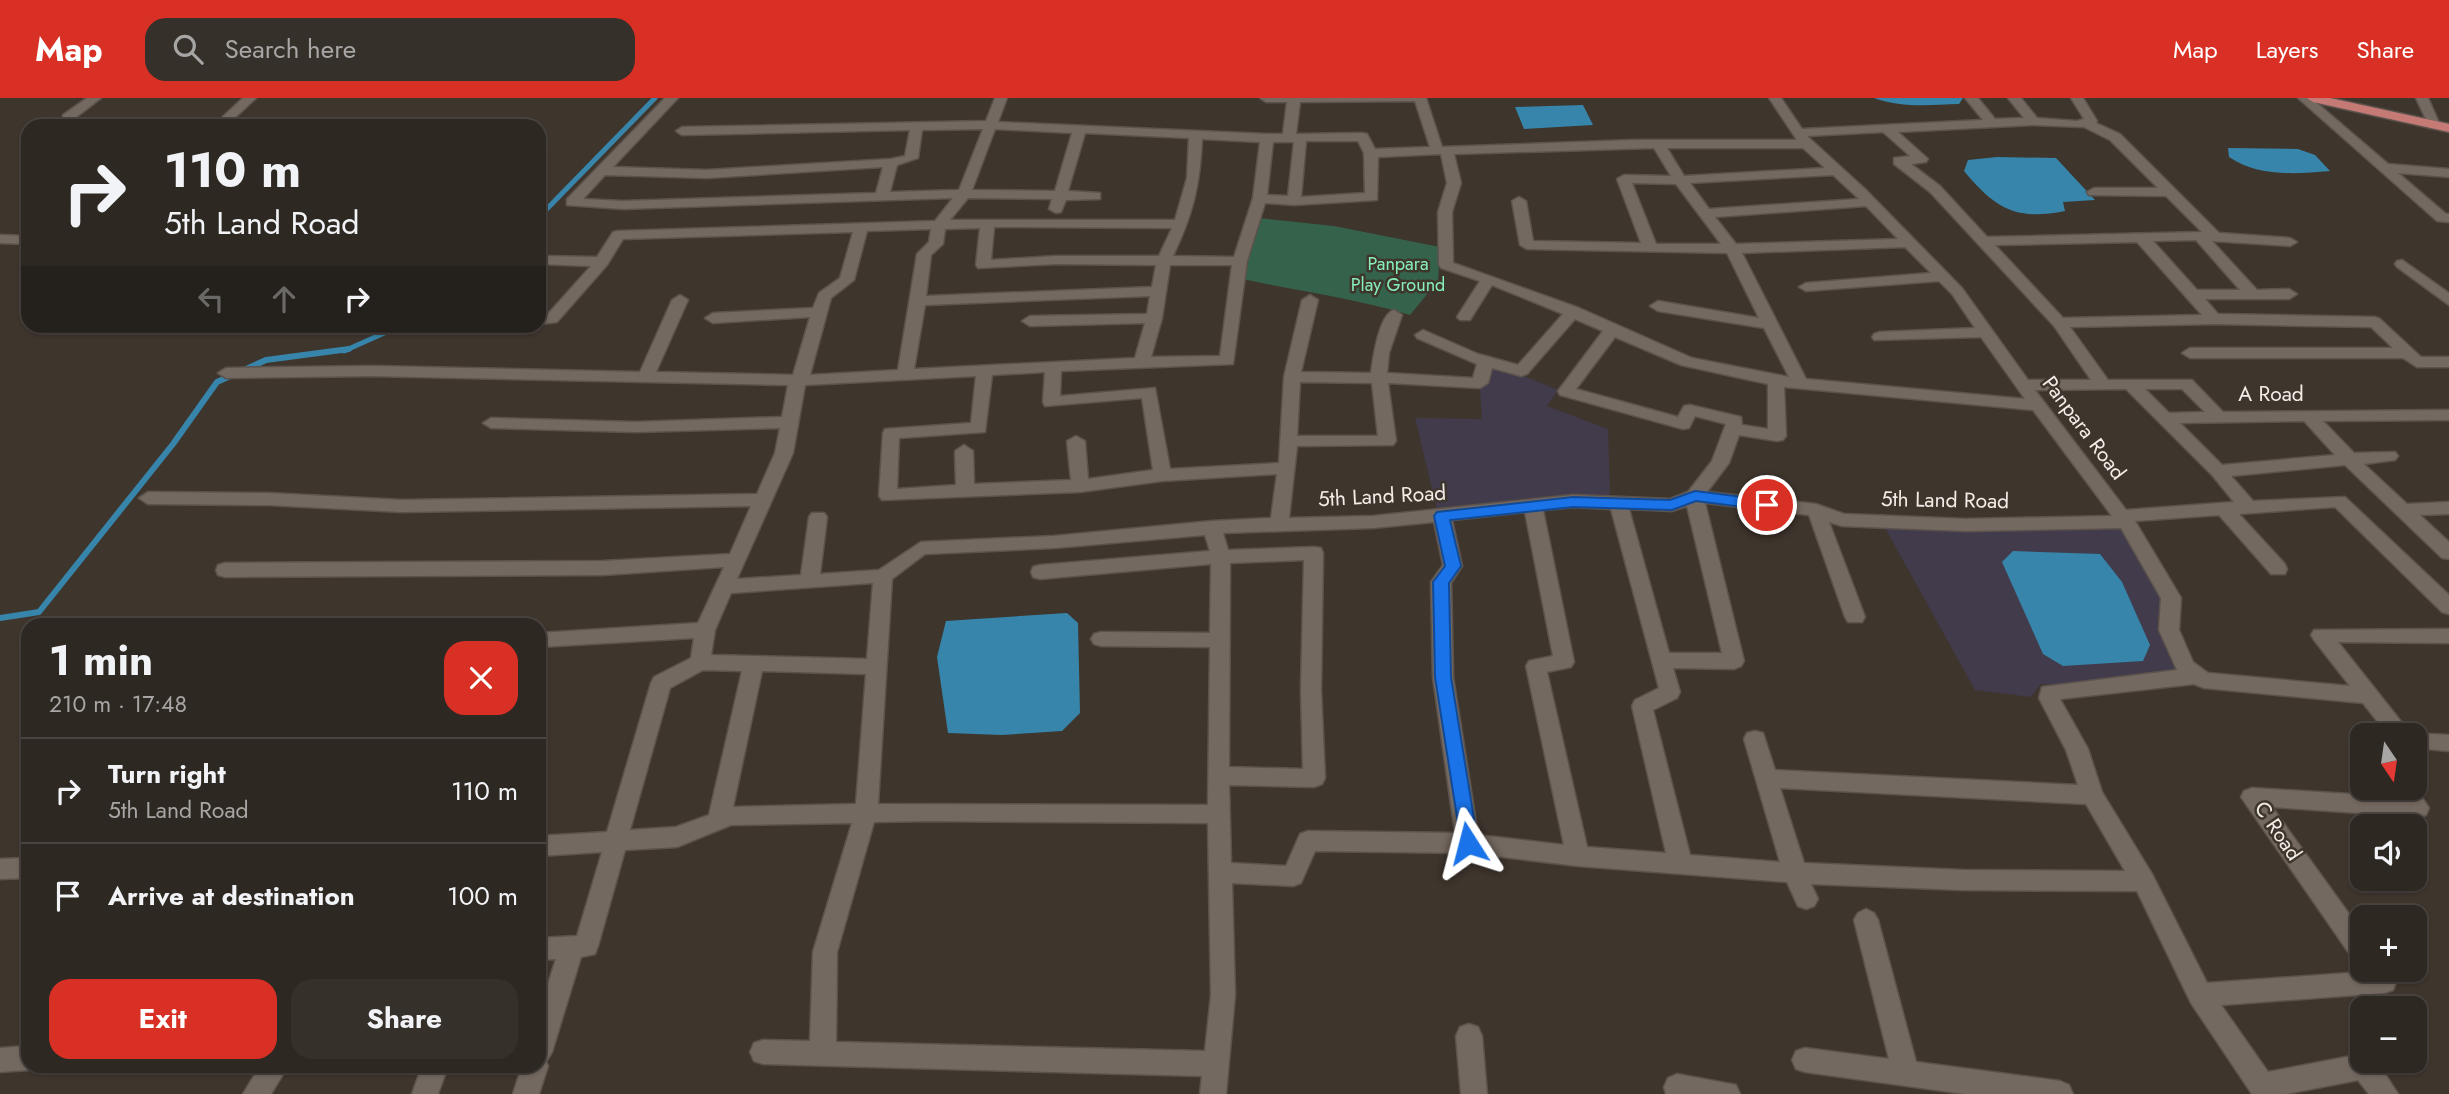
<!DOCTYPE html>
<html lang="en">
<head>
<meta charset="utf-8">
<style>
	:root { --surface:#2e2822; --page:#36302a; --text:#f1f3f6; --muted:#a7a6a5; --line:#494440; --accent:#d93025 }
	body { margin:0; font-family:Jost,sans-serif; background:var(--page); color:var(--text); height:100vh; display:flex; flex-direction:column; font-size:26px; white-space:nowrap }
	* { box-sizing:border-box; margin:0 }
	p { font-size:23px; color:var(--muted) }
	.icon { flex:none; width:38px; height:38px; fill:none; stroke:currentColor; stroke-width:2; stroke-linecap:round; stroke-linejoin:round }
	.map { position:relative; flex:1; overflow:hidden }
	.sheet { position:absolute; left:21px; top:520px; width:525px; height:455px; display:flex; flex-direction:column; background:var(--surface); border-radius:21px; box-shadow:0 2px 5px #0004,0 0 0 2px var(--line) }
	.sheet>* { flex:none }
	.guide { position:absolute; left:21px; top:21px; width:525px; height:214px; border-radius:21px; box-shadow:0 2px 5px #0004,0 0 0 2px var(--line); background:#2e2822; color:var(--text); overflow:hidden }
	.needle { width:46px; rotate:167deg }
	.tools { position:absolute; left:2350px; top:625px; display:grid; gap:14px }
	.tools a { display:grid; place-items:center; width:77px; height:77px; border-radius:14px; background:var(--surface); box-shadow:0 2px 5px #0004,0 0 0 2px var(--line); font-size:35px }
	.pin { position:absolute; display:grid; place-items:center; width:60px; height:60px; color:#fff; margin:-30px; border:4px solid #fff; border-radius:50%; box-shadow:0 2px 7px #0007 }
	.me { position:absolute; width:77px; margin:-38px; rotate:351deg; stroke-linejoin:round; filter:drop-shadow(0 0 5px #0008) }
	.turn { display:flex; align-items:center; gap:24px; height:147px; padding:0 28px; font-size:32px }
	.turn .icon { width:91px; height:91px; stroke-width:2.5 }
	.turn b { display:block; font-size:49px; line-height:60px }
	.lanes { display:flex; align-items:center; height:66px; padding:0 28px; background:#0003; justify-content:center; gap:35px; direction:ltr }
	.lanes .off { opacity:.35 }
	.round { display:grid; place-items:center; flex:none; width:74px; height:74px; border-radius:21px; background:var(--page) }
	.overview { display:flex; align-items:center; justify-content:space-between; height:119px; padding:0 28px }
	h1 { font-size:42px; font-weight:700; line-height:52px }
	.cta { display:flex; gap:14px; margin-top:auto; padding:14px 28px }
	.cta a { flex:1; height:80px; border-radius:21px; background:var(--accent); color:#fff; font-size:28px; font-weight:700; line-height:80px; text-align:center }
	.cta a+a { background:var(--page); color:var(--text) }
	ul { padding:0; list-style:none }
	li { display:flex; align-items:center; gap:21px; height:105px; padding:0 28px; border-top:2px solid var(--line) }
	li div { flex:1 }
	li b { display:block; font-size:26px }
	li em { font-style:normal }
	header { display:flex; align-items:center; gap:42px; box-sizing:border-box; height:98px; padding:0 35px; background:var(--accent); color:#fff }
	header strong { font-size:33px }
	nav { display:flex; gap:38px; margin-inline-start:auto; font-size:24px }
	.search { width:490px; height:63px; background:var(--page); display:flex; align-items:center; gap:18px; box-sizing:border-box; padding:0 24px; border-radius:21px; color:var(--muted); font-size:26px }
	.map>svg:first-child { display:block }
	.industrial { fill:#413b4c }
	.green { fill:#35624b }
	.water { fill:#3785aa }
	.lines { fill:none; stroke-linecap:round; stroke-linejoin:round }
	.stream-far1 { stroke:#3785aa; stroke-width:5 }
	.stream { stroke:#3785aa; stroke-width:6 }
	.minor-casing { stroke:#5b524c; stroke-width:3 }
	.primary-casing { stroke:#5b524c; stroke-width:3 }
	.minor { fill:#746960; fill-rule:evenodd }
	.primary { fill:#c67a76; fill-rule:evenodd }
	.route { fill:#1a73e8; stroke:#114b97; stroke-width:2 }
	.labels { text-anchor:middle; dominant-baseline:central; stroke-width:5; stroke-linejoin:round; paint-order:stroke }
	.far-park-label { font-size:18px; fill:#87efb9; stroke:#3e352d }
	.street-label { font-size:21px; fill:#f3ede8; stroke:#3e352d }
</style>
</head>
<body>
<header>
<strong>Map</strong>
<div class="search"><svg class="icon" aria-label="search" viewBox="0 0 24 24"><circle cx="10" cy="10" r="6"/><path d="M15 15l6 6"/></svg>Search here</div>
<nav><a>Map</a><a>Layers</a><a>Share</a></nav>
</header>
<div class="map">
<svg width="2449" height="996" viewBox="0 0 2449 996">
	<rect width="100%" height="100%" fill="#3e352d"/>
	<!-- industrial -->
	<g class="industrial">
		<path d="M1491 269 1524 278 1558 292 1547 308 1608 331 1610 397 1570 399 1438 415 1415 320 1482 321 1480 292Z"/>
		<path d="M1884 428 2003 432 2119 430 2163 499 2157 527 2176 571 2141 592 2041 586 2031 599 1975 592Z"/>
	</g>
	<!-- green -->
	<path class="green" d="M1259 120 1334 128 1440 149 1438 183 1410 217C1355 200 1298 193 1242 181Z"/>
	<!-- water -->
	<g class="water">
		<path d="M1874 0H1963L1959 6C1930 7 1901 10 1874 0Z"/>
		<path d="M1583 7 1593 27 1524 31 1515 9Z"/>
		<path d="M2228 50 2298 51 2315 57 2330 73C2296 76 2258 79 2229 59Z"/>
		<path d="M1997 59 2056 60 2095 102 2063 104 2065 113C2015 123 1995 110 1964 73L1968 62Z"/>
		<path d="M2013 453 2100 456 2122 484 2150 547 2143 563 2063 568 2043 556 2002 464Z"/>
		<path d="M1067 515 1078 525 1080 615 1062 633 1002 637 948 635 937 559 946 523Z"/>
	</g>
	<g class="lines">
		<!-- stream-far1 -->
		<g class="stream-far1">
			<path d="M539 119 655 0"/>
			<path d="M344 253 400 228"/>
		</g>
		<!-- stream -->
		<path class="stream" d="M0 520 39 514 173 346 217 284 266 262 349 251"/>
		<defs>
			<g id="minor">
				<path d="M87 0H101L71 23H63V17Z"/>
				<path d="M243 0H256L226 28H213Z"/>
				<path d="M665 0H678L613 69 707 72 891 61 905 58 910 32 682 37 676 33 682 29 986 23 995 0H1007L998 24 1267 36H1283L1287 4H1266L1260 0H1426L1442 49 1634 42H1797L1769 0H1781L1802 31 1983 22 1965 0H1978L1995 21 2024 20 2008 0H2021L2037 20 2077 23 2084 21 2071 0H2083L2097 23 2096 25 2120 36 2219 135 2290 140 2297 144 2290 148 2212 143 2257 192 2289 191 2297 196 2289 201H2205L2218 216 2375 219 2380 221 2421 259H2449V269H2417L2403 260H2190L2182 255 2190 250H2393L2371 229 2214 226 2070 229 2108 282H2192L2223 314 2449 312V322L2323 323 2354 355 2395 354 2398 358 2395 362 2364 366 2407 406 2449 404V416L2420 417 2449 444V461L2442 460 2345 367 2231 378 2253 403 2345 399 2449 497V516L2442 514 2335 409 2239 416 2285 466 2287 471 2285 476H2271L2219 417 2135 423 2181 500 2179 532 2193 564 2208 575 2350 588 2314 542 2311 537 2314 532 2449 531V545L2338 544 2410 635 2449 637V653L2415 650V637H2388L2363 605 2204 590 2194 586 2060 601 2088 651 2102 694 2152 776 2207 885 2364 874 2363 872H2389L2396 884 2393 892 2384 895 2221 907 2268 974 2362 956V962H2376L2398 996H2369L2358 982 2286 996H2252L2191 905 2137 793 1963 792 1811 786 1818 801 1814 808 1806 811 1798 808 1787 784 1578 768 1468 755 1315 753 1301 785 1293 788 1232 785 1235 897 1226 996H1200L1202 978 763 966 754 963 750 954 754 945 763 942 810 943 813 854 852 725 731 727 677 749 625 752 598 848 595 856 581 859 552 954 546 964 548 968 539 996H513L522 968H539V914L556 861 539 862V840L577 838 602 754 539 758V738L607 734 651 585 654 579 691 560 694 540 539 549V535L698 525 724 469 603 477 225 479 218 477 216 472 218 467 225 465 603 463 730 456 751 408 402 414 268 407 148 406 139 400 148 394 268 395 402 402 757 396 775 355 780 330 635 334 491 330 483 325 491 320 635 324 782 319 788 287 373 278 226 280 218 275 226 270 373 268 640 274 672 202 680 197 688 202 656 274 793 277 810 219 713 225 705 220 713 215 813 210 819 195 840 180 853 134 623 141 607 167 557 224 539 226V216H548L591 168 539 166V158L597 159 613 134 618 133 935 123 953 100 623 111 567 107V101ZM1415 3 1430 49 1375 51 1367 36 1362 35 1296 36 1300 4ZM2033 27 2084 29 2110 42 2158 90H2094L2087 94 2089 97 2166 98 2202 134 1987 139 1940 88 1911 66 1926 64 1928 61 1898 34ZM983 31 959 92 890 94 897 67 918 60 922 32ZM995 31 1072 35 1055 93 972 92ZM1883 34 1910 58 1894 60V66L1930 94 2054 228 2091 282H2028L1962 190 1865 91 1807 38ZM1085 35 1189 40 1187 80 1175 122H950L968 100 1052 101 1049 111 1056 115 1061 114 1066 102 1100 101V95L1068 93ZM1202 41 1260 44 1253 100 1234 159 1173 158C1193 116 1200 87 1202 41ZM1306 43H1358L1364 55 1365 95 1301 99ZM1273 44H1294L1288 98 1267 97ZM1654 50 1671 78 1624 77 1617 81 1641 145 1533 143 1526 103 1519 99 1512 103 1520 147 1527 151 1727 155 1759 220 1658 203 1650 208 1658 213 1764 230 1789 279 1692 260 1579 210 1453 165 1452 114 1461 85 1454 56ZM1667 50H1803L1825 70 1684 78ZM1441 56 1447 85 1438 114 1439 167 1441 170 1480 183 1457 219 1460 222H1470L1492 187 1563 216 1518 267 1478 256 1423 232 1415 237 1417 240 1477 266 1473 280 1387 275 1389 255 1402 217 1394 212C1379 216 1373 260 1371 275L1301 274 1318 202 1310 197 1302 202 1284 279 1279 365 1170 371 1155 290 1060 298 1061 273 1233 266 1247 163 1265 105 1294 107 1377 102 1378 59ZM883 69 876 95 623 103 583 101 605 77 707 80ZM1833 77 1859 101 1709 111 1690 85ZM1632 85 1676 86 1721 146H1656ZM1866 108 1898 141 1736 146 1715 119ZM994 129H997L1172 130 1159 158H1056L991 162ZM980 130 976 167 978 170 1056 166 1156 167 1152 189 926 198 931 157 943 146 945 131ZM931 131 929 144 917 156 898 272 810 277 831 200 854 182 867 133ZM2196 142 2240 192H2197L2153 143ZM2137 144 2202 217 2063 220 1995 147ZM1905 149 1931 175 1806 185 1799 189 1806 193 1939 183 1952 196 1975 230 1880 234 1874 236 1872 239 1874 242 1981 239 2025 301 1806 281 1742 155ZM1170 167H1232L1220 258 1151 259 1162 220ZM1150 198 1147 216 1030 218 1022 223 1030 228 1145 225 1135 260 914 271 925 207ZM1575 221 1603 233 1558 293 1560 297 1683 331 1689 330 1695 318 1726 326 1712 363 1688 394 1670 401 1573 397 1373 418 1289 420 1297 348 1393 347 1396 343 1388 285 1480 290 1488 285 1492 270 1521 278 1527 276ZM1615 239 1681 267 1768 286V331L1742 327 1741 319 1690 307 1684 308 1678 319 1576 291ZM1045 274 1043 304 1045 308 1142 300 1153 372 1088 381 1085 343 1076 338 1067 343 1071 382 974 386 973 353 964 347 955 353 956 387 897 391 899 340 985 334 992 277ZM976 278 971 325 885 331 883 335 879 398 882 402 1080 394 1162 383 1277 376 1271 420 1212 423 1054 438 921 444 879 472 820 476 827 419 824 415H812L809 419 801 477 737 481 793 355 805 287ZM1300 284 1372 285 1378 338H1297ZM1784 289 2033 312 2112 418 1966 421 1844 416 1816 406 1707 394 1729 365 1739 337 1777 343 1783 342 1786 338ZM2126 291 2212 377 2234 404 2126 412 2035 292ZM2145 291H2182L2205 314 2169 315ZM2304 323 2335 357 2222 367 2180 325ZM1705 405 1809 417 1845 519 1848 524H1862L1865 519 1829 424 1842 428 1966 433 2121 430 2161 500 2159 532 2177 572 2042 589 2039 600 2066 652 2078 687 1775 672 1763 635 1755 633 1747 635 1744 641 1780 764 1690 757 1653 612 1677 600 1680 594 1673 570 1734 571 1741 568 1744 563ZM1687 408 1722 555H1669L1629 411 1672 413ZM1573 409 1611 411 1659 590 1635 602 1632 608 1666 755 1587 749 1547 574 1571 569 1574 564 1543 412ZM1525 414 1553 558 1529 563 1526 568 1564 747 1478 737 1453 579 1451 485 1462 468 1452 422ZM1434 424 1443 467 1431 484 1433 579 1455 735 1308 733 1300 736 1286 768 1231 765 1229 687 1314 689 1322 686 1325 680 1321 592 1323 455 1321 450 1314 449 1228 452 1223 435 1373 430ZM1205 437 1210 453 1040 467 1033 469 1031 474 1033 479 1040 481 1211 466 1210 535 1101 534 1094 536 1091 541 1094 546 1101 548 1210 549 1208 707 878 706 892 481 925 456 1054 450ZM1304 462 1301 592 1303 671 1229 669 1230 465ZM873 485 867 561 711 557 715 532 731 495ZM703 572 742 573 709 717 676 729 630 732 670 590ZM762 573 866 576 856 706 733 709ZM1780 690 2086 706 2125 773 1963 772 1804 765ZM928 723 1208 725 1211 897 1205 953 836 944 837 854 874 724Z"/>
				<path d="M2298 0H2311L2388 66 2449 71V79L2398 75 2446 116H2449V124L2437 123Z"/>
				<path d="M2416 0H2428L2440 27 2438 30H2430Z"/>
				<path d="M0 137 28 138V146L0 145Z"/>
				<path d="M2402 162 2449 195V207L2397 169 2395 166 2397 163Z"/>
				<path d="M2415 689 2429 710 2426 717 2418 719 2272 709 2362 834V864L2353 861 2241 699 2244 693 2252 690 2398 699 2392 690Z"/>
				<path d="M28 760V780L0 781V761Z"/>
				<path d="M1866 811 1874 815 1878 822 1916 964 2060 983 2069 987 2073 996H1965L1805 974 1796 971 1792 962 1796 953 1805 950 1889 961 1854 822 1858 815Z"/>
				<path d="M1469 926 1478 929 1482 938 1487 996H1461L1456 938 1460 929Z"/>
				<path d="M28 948V968L37 969 28 972 0 974V950Z"/>
				<path d="M260 968H288L271 996H243Z"/>
				<path d="M422 968H448L438 996H412Z"/>
				<path d="M1677 976 1736 987 1740 996H1666L1664 989 1668 980Z"/>
			</g>
			<path id="primary" d="M2307 0H2330L2449 26V34L2313 4Z"/>
		</defs>
		<!-- minor casing -->
		<use href="#minor" class="minor-casing"/>
		<!-- primary casing -->
		<use href="#primary" class="primary-casing"/>
		<!-- minor -->
		<use href="#minor" class="minor"/>
		<!-- primary -->
		<use href="#primary" class="primary"/>
	</g>
	<!-- route -->
	<path class="route" d="M1695 393 1767 402 1775 407 1767 412 1696 403 1672 412 1573 409 1450 422 1461 468 1449 485 1451 579 1478 745 1475 751 1468 753 1462 751 1435 579 1433 484 1445 468 1434 418 1437 414 1573 399 1670 402Z"/>
	<g class="labels">
		<!-- far-park labels -->
		<g class="far-park-label">
			<text x="1398" y="166">Panpara<tspan x="1398" dy="21">Play Ground</tspan></text>
		</g>
		<!-- street labels -->
		<g class="street-label">
			<text x="2271" y="296">A Road</text>
			<text transform="translate(2084 330) rotate(53)">Panpara Road</text>
			<text transform="translate(1382 398) rotate(-3)">5th Land Road</text>
			<text transform="translate(1945 402) rotate(1)">5th Land Road</text>
			<text transform="translate(2278 733) rotate(56)">C Road</text>
		</g>
	</g>
</svg>
<div class="tools">
<a><svg class="needle" viewBox="-14 -14 28 28"><path d="M0-13l5 13h-10z" fill="#e53935"/><path d="M0 13l5-13h-10z" fill="#a7a6a5"/></svg></a>
<a><svg class="icon" aria-label="sound" viewBox="0 0 24 24"><path d="M4 9h4l5-4v14l-5-4H4zM17 9q2 3 0 6"/></svg></a>
<a>+</a>
<a>−</a>
</div>
<div class="pin" style="left:1767px;top:407px;background:#d93025"><svg class="icon" aria-label="arrive" viewBox="0 0 24 24"><path d="M6 21V4h12l-3 4 3 4H6"/></svg></div>
<svg class="me" style="left:1468px;top:745px" viewBox="-20 -20 40 40"><path d="M0-17L14 15 0 8-14 15z" fill="#1a73e8" stroke="#fff" stroke-width="4"/></svg>
<div class="guide">
<div class="turn"><svg class="icon" aria-label="right" viewBox="0 0 24 24"><path d="M7 20v-9h11M14 6l5 5-5 5"/></svg><div><b>110 m</b>5th Land Road</div></div>
<div class="lanes"><svg class="icon off" aria-label="left" viewBox="0 0 24 24"><path d="M17 20v-9H6M10 6l-5 5 5 5"/></svg><svg class="icon off" aria-label="ahead" viewBox="0 0 24 24"><path d="M12 20V5M6 11l6-6 6 6"/></svg><svg class="icon" aria-label="right" viewBox="0 0 24 24"><path d="M7 20v-9h11M14 6l5 5-5 5"/></svg></div>
</div>
<section class="sheet">
<div class="overview"><div><h1>1 min</h1><p>210 m · 17:48</p></div><a class="round" style="background:#d93025;color:#fff"><svg class="icon" aria-label="close" viewBox="0 0 24 24"><path d="M6 6l12 12M18 6L6 18"/></svg></a></div>
<ul>
<li><svg class="icon" aria-label="right" viewBox="0 0 24 24"><path d="M7 20v-9h11M14 6l5 5-5 5"/></svg><div><b>Turn right</b><p>5th Land Road</p></div><em>110 m</em></li>
<li><svg class="icon" aria-label="arrive" viewBox="0 0 24 24"><path d="M6 21V4h12l-3 4 3 4H6"/></svg><div><b>Arrive at destination</b></div><em>100 m</em></li>
</ul>
<div class="cta"><a>Exit</a><a>Share</a></div>
</section>
</div>
</body>
</html>
